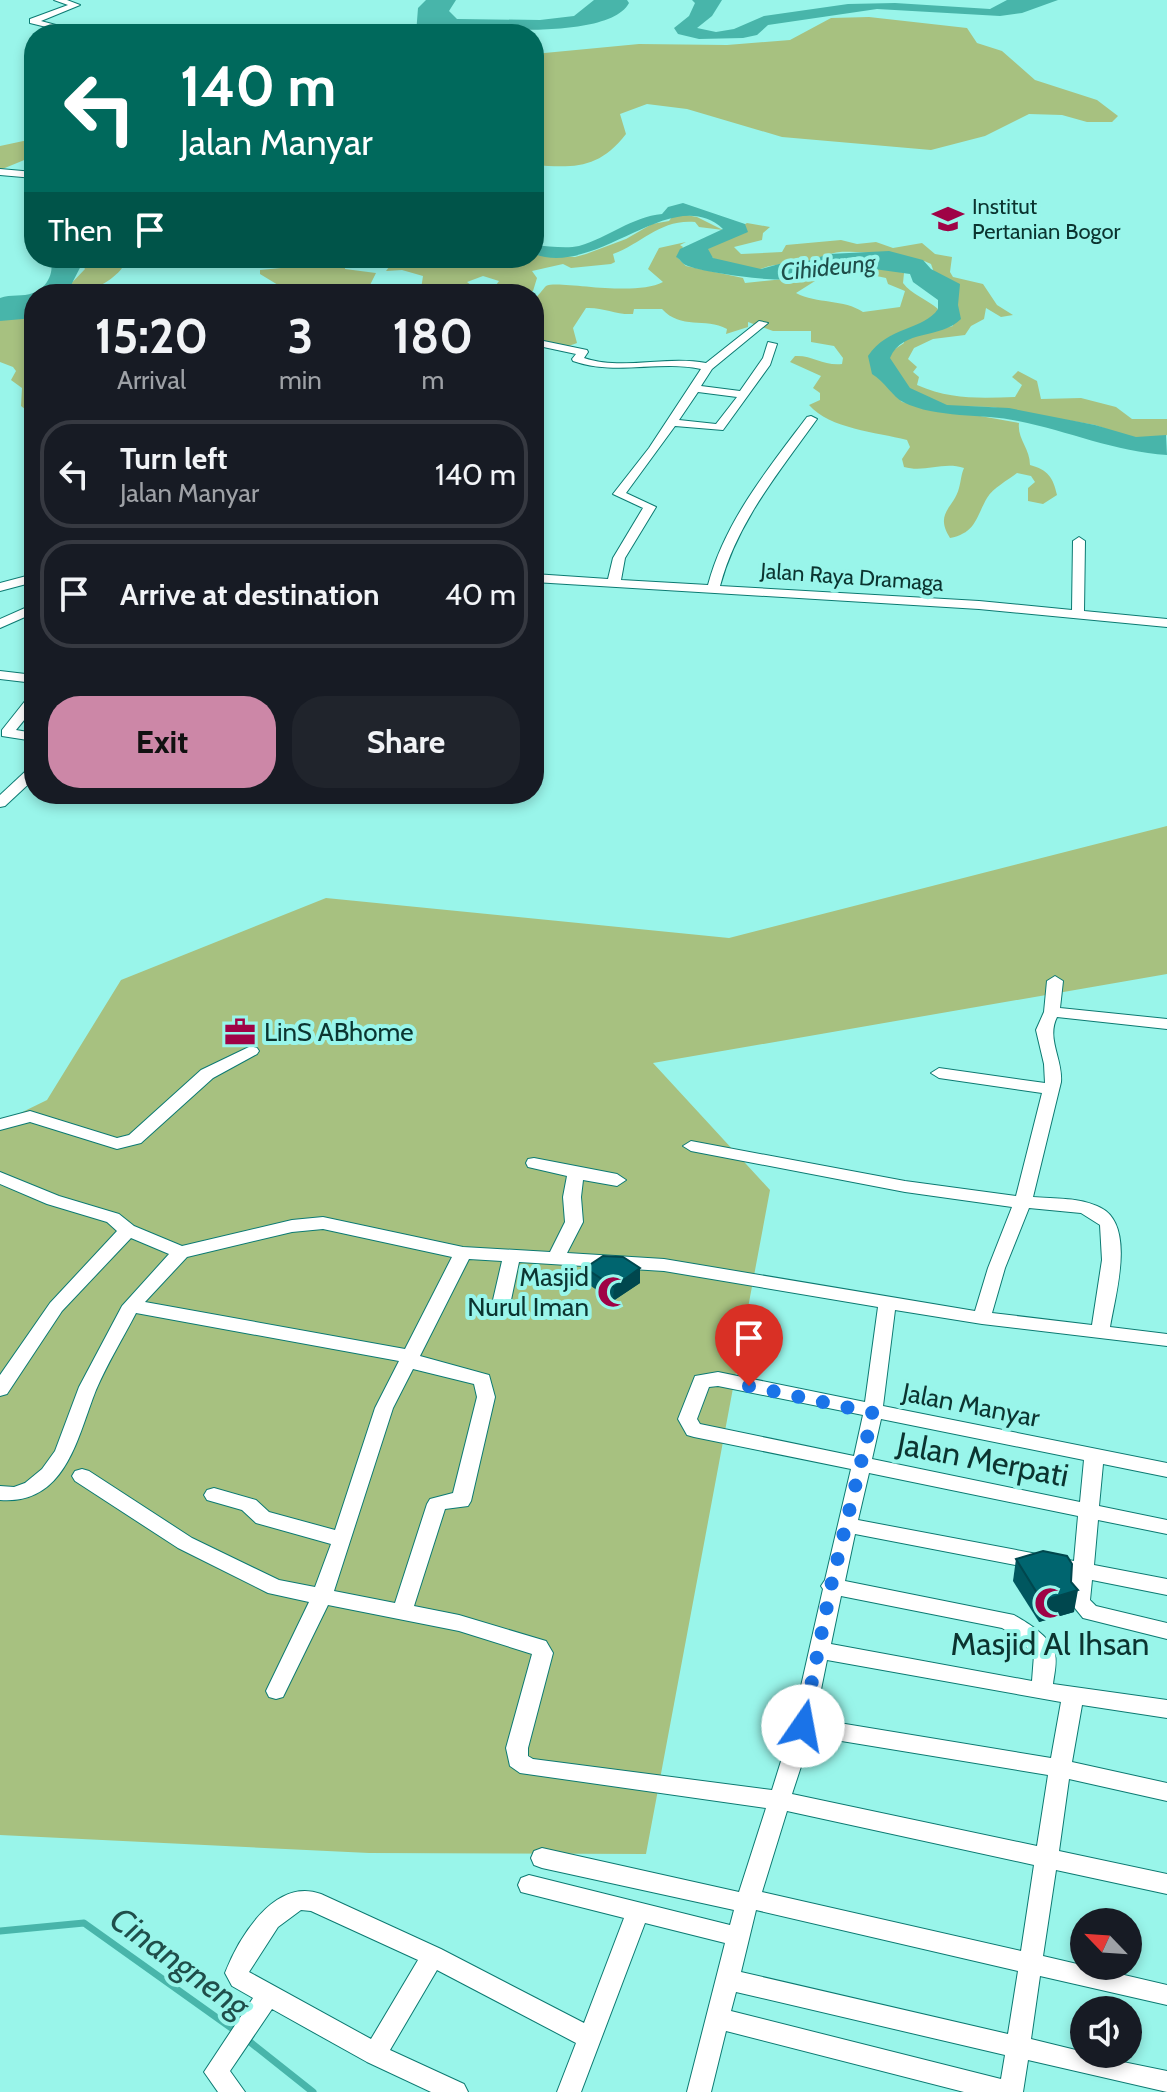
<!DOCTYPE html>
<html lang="en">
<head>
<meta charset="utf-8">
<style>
	:root { --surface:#171b24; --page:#20242c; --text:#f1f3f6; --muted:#9ea1a6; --line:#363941; --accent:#cc87a7 }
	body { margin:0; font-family:Cabin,sans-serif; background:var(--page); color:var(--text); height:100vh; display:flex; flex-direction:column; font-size:30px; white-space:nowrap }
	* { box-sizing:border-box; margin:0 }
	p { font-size:26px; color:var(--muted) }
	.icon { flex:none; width:44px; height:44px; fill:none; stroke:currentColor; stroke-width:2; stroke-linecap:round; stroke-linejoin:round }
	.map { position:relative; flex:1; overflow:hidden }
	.panel { position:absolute; left:24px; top:284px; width:520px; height:520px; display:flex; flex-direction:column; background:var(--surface); border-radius:32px; box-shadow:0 4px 12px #0003 }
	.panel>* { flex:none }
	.guide { position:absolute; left:24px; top:24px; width:520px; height:244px; border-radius:32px; box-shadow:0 4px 12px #0003; background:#00695c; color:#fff; overflow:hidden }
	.needle { width:52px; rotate:295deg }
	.controls { position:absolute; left:1070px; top:1908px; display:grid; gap:16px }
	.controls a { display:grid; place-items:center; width:72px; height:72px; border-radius:50%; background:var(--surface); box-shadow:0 4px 12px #0003; font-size:40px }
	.pin { position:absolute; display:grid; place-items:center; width:68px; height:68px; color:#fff; margin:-82px -34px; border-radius:50% 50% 50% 0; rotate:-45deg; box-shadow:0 0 8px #0007 }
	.pin .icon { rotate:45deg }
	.me { position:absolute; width:88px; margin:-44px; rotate:12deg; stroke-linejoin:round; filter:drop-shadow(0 0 6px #0008) }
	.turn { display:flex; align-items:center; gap:28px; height:168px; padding:0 24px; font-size:36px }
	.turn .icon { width:104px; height:104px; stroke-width:2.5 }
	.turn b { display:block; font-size:56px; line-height:68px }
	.then { display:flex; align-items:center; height:76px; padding:0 24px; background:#0003; gap:16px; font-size:30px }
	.eta { display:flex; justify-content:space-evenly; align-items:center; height:136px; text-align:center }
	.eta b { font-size:48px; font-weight:700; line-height:56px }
	.action { display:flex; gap:16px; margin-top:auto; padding:16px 24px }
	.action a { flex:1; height:92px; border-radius:32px; background:var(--accent); color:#111; font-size:32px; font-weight:700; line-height:92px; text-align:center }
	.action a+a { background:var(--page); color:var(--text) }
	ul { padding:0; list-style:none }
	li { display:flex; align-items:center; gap:24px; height:108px; margin:0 16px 12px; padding:0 8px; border:4px solid var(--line); border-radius:32px }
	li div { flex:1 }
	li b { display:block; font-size:30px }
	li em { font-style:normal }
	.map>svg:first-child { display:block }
	.green { fill:#a7c180 }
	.water { fill:#48b5aa }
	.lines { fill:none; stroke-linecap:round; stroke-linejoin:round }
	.stream { stroke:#48b5aa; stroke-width:7 }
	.minor-casing { stroke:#0c7a72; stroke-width:2 }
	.minor { fill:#fff; fill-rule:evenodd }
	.wall { fill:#00575f }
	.shaded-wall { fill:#00474e }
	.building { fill:#00656f; stroke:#00474e; stroke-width:2 }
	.route { stroke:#1a73e8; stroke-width:14; stroke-dasharray:0 25.2 }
	.labels { text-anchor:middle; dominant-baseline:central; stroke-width:8; stroke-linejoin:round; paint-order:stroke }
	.far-poi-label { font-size:22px; fill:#0b3430; stroke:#99f5ea; text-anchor:start }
	.far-street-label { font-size:22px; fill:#0b3430; stroke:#99f5ea }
	.far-water-label { font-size:24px; font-style:italic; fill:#1f4e4a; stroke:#99f5ea }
	.poi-label { font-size:26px; fill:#0b3430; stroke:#99f5ea; text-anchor:start }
	.street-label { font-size:26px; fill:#0b3430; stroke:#99f5ea }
	.near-street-label { font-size:32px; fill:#0b3430; stroke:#99f5ea }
	.near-poi-label { font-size:32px; fill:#0b3430; stroke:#99f5ea }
	.near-water-label { font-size:34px; font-style:italic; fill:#1f4e4a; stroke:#99f5ea }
</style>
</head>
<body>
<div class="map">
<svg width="1167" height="2092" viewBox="0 0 1167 2092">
	<rect width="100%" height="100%" fill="#99f5ea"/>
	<!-- green -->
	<g class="green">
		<path d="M869 17 967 28 977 43 1002 51 1035 80 1097 100 1118 116 1112 122H1087L1062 115 1029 114 985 136 931 150 782 137 687 109 647 104 620 114 626 134C599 169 574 168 534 165V54L639 44 727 45 790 40 831 18Z"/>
		<path d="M34 125V156L0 170V146L28 140Z"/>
		<path d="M675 213 697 217 723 230 699 227 695 222C660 219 643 243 613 254L615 262 611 264 571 268 563 264 532 271 537 278 533 291C518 294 509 290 496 285L499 281 483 276 467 282 475 288 421 289 423 276 402 270 386 271 392 263 386 258H401L400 263 406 262 407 258H534V253L575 257 586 254 626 239 652 224 669 221Z"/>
		<path d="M747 223 770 227 763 233 762 240 734 247 741 254 782 252 786 245 841 240 857 244 876 242 893 248 922 243 935 254 952 257 950 272 953 277 983 284 997 305 1013 315 1001 317 986 308 984 319 971 326 965 335 933 339 914 348 908 359 917 367 913 372 919 377 917 385C951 400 981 398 1015 397L1022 385 1012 377 1018 371 1037 381 1041 399 1081 398 1116 407 1132 419H1167V435L1153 441 1133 438 1095 425 992 407 941 406 904 386 886 355 904 343 903 338 953 326 931 264C918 256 856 251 840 252 830 253 819 258 810 261 791 265 774 262 756 271L715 260 704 248Z"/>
		<path d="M686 242 680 245 683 247 677 257 686 266 743 278 745 283 813 276 815 281 796 293C817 304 844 299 863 312L900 307 905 291 888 284 886 278 853 271 840 262 863 263 904 273 903 283C911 294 928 300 938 309L934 319 891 336 888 384 902 402 1019 423C1017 439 1030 448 1030 465 1048 470 1053 477 1057 495L1043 504 1028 501V488L1035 482 1031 476 1017 473C1008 480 993 488 987 498 976 517 976 533 950 538 934 513 954 508 959 488 961 481 961 475 964 468 943 461 925 473 904 467L902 459 910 447 907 440C876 432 830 429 809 405L820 400V393L813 388 821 376 790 362 795 356C813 355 823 366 842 364L843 358 834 346 811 342V331H773L748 322V327L726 334 727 329C705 317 681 330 662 309H634L633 314C616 315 603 307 586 308L573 328 577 343C559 350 551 351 534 342V300C538 296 543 289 546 286 557 279 632 298 663 282L648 269 659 248Z"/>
		<path d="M78 258H110L122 268C112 282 81 299 64 291L85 269Z"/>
		<path d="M288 258H351L345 263V269L376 273 369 287 407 294H273L283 288 260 274V270L281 268Z"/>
		<path d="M4 318H34V416L21 406 22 388 11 380 16 371 13 367 0 362V321Z"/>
		<path d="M1167 826V974L653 1063 770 1190 646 1854 369 1853 0 1835V1123L47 1100 121 980 326 898 729 938Z"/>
	</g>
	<!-- water -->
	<g class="water">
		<path d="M426 0H456L449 11 457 19 540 20 574 16 594 0H627L629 3C611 36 511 29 478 30 471 30 466 33 460 34 445 36 430 34 416 34L418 8Z"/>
		<path d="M692 0H722L712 16 697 28 716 32 734 29 764 16 848 4 895 3 990 9 1007 0H1058L1022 13 1000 16 877 9 768 25 757 35 743 38 699 39 678 34 674 28 689 16 695 3Z"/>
		<path d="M683 203 745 224 748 232 708 249 713 258 761 269 790 261 801 263 829 254 889 251 923 260 931 269 960 284 958 305 961 319C940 340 903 328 890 358L910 388 947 405 1009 408 1095 425 1136 437 1166 435 1167 455C1116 452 1068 431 1018 421 982 413 937 419 903 402 893 397 885 382 872 374L868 356C888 326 924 330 938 309V300L913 282 910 274 874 269 869 264C838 261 815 273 785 279 772 282 692 271 684 264 681 262 680 259 676 257L680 249 723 229C672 182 598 278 534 254V245C548 246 566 249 579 246 609 237 632 217 662 214L668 207Z"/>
		<path d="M49 258H85L67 293 34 294V318L0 321V298C11 294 23 297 33 293 48 288 56 269 49 258Z"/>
	</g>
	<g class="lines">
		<!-- stream -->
		<g class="stream">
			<path d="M0 1931 84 1923 237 2032"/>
			<path d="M245 2038 313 2092"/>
		</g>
		<defs>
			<g id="minor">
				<path d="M54 0H67L80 5 41 21 89 34H75L30 23V19L68 5Z"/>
				<path d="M0 169 34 172V178L0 175Z"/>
				<path d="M481 286 485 287V291L466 294Z"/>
				<path d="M435 291 440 292 441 294H430Z"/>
				<path d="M759 321 768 323 712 369 701 386 740 391 763 358 768 342 777 344 770 365 723 430 675 426 626 493 656 507 625 558 621 580 708 585C725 521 768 469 807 417L811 416 817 419C779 472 737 522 720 586L979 601 1072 610 1073 541 1079 537 1085 541 1084 611 1167 619V627L979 609 534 582V574L608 579 613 558 643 508 613 494 649 448 701 369C658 360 616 376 573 361L572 359 576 354 534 345V339L587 350 588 352 584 358C623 371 666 355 706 363ZM698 392 737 397 716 424 679 420Z"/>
				<path d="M34 574V582L0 591V583Z"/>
				<path d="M34 604V613L0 628V619Z"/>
				<path d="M0 671 34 675V683L0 679Z"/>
				<path d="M34 695V708L16 730 34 733V741L2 736V730L29 696Z"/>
				<path d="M34 767V779L5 806 0 807V795L29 768Z"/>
				<path d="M1055 976 1063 981 1060 1008 1167 1019V1029L1057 1017C1046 1039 1063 1059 1061 1082L1033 1197C1055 1199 1081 1197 1101 1208 1136 1226 1115 1296 1110 1327L1167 1334V1346L982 1324 895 1310 883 1406 1167 1463V1477L1103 1464 1099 1506 1167 1520V1534L1098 1520 1094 1565 1167 1579V1595L1092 1580 1090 1600 1096 1606 1167 1623V1639L1083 1618 1070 1602 1072 1576 855 1534 845 1581 1014 1615C1028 1623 1048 1635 1054 1651 1058 1660 1054 1675 1053 1684L1167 1700V1718L1082 1705 1072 1762 1167 1783V1801L1069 1779 1059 1851 1167 1874V1894L1056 1870 1043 1956 1167 1985V2005L1040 1976 1031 2039 1084 2052V2054L1167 2071V2092L1028 2060 1023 2092H964L726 2031 711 2092H687L725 1943 645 1923 581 2092H557L576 2043 437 1970 390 2050 464 2084 468 2092H431L367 2062 272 2009 230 2071 245 2092H218L204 2072 253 1998 232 1986 225 1973C239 1937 275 1877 321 1894L441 1949 584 2023 624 1918 521 1892 518 1885 521 1878 529 1875 730 1925 734 1910 542 1868 534 1865 531 1858 534 1851 542 1848 739 1892 766 1808 520 1773 510 1766 506 1748 532 1654 459 1631 328 1605 283 1697 276 1699 269 1697 266 1691 309 1602 268 1593 178 1548 75 1481 72 1476 75 1471 82 1469 89 1471 192 1538 279 1580 315 1587 331 1544 256 1523 242 1510 207 1500 204 1495 207 1490 214 1488 256 1500 269 1512 335 1530 375 1408 399 1361 136 1313C123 1338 107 1364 96 1390 77 1438 66 1505 0 1500V1486L14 1487 25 1483 42 1469 55 1451 79 1387 122 1306 169 1254 131 1238 62 1311 7 1394 0 1396V1375L50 1303 117 1231 107 1222 47 1204 0 1184V1172L59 1196 119 1214 134 1226 182 1246 292 1220 323 1217 463 1247 550 1252 565 1222 563 1197 567 1176 528 1167 526 1163 528 1159 534 1158 617 1174 626 1180 617 1186 583 1180 581 1197 583 1222 567 1253 664 1259 975 1311 988 1268 1012 1207 905 1192 691 1151 683 1146 691 1141 905 1181 1016 1196 1042 1093 939 1078 931 1073 939 1068 1045 1083 1044 1064 1036 1030 1044 1012 1047 981ZM1029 1208 1081 1213 1100 1225 1102 1260 1092 1325 992 1313 1005 1268ZM323 1229 452 1257 405 1349 145 1302 187 1257 292 1232ZM469 1259 502 1261 493 1300 496 1304H508L511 1300 519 1262 664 1271 878 1307 865 1402 718 1372 695 1376 678 1419 687 1435 694 1437 851 1469 825 1580 821 1586 823 1589 792 1726 772 1790 533 1759 528 1756V1748L553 1653 546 1641 459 1615 414 1606 445 1509 468 1506 471 1501 495 1397 489 1375 420 1356ZM413 1369 474 1384 477 1397 453 1493 430 1499 427 1504 395 1603 334 1591 393 1408ZM718 1386 863 1415 854 1456 700 1424 697 1419 709 1387ZM881 1419 1084 1460 1080 1502 872 1459ZM869 1473 1078 1516 1074 1561 858 1520ZM841 1596 1002 1628 1017 1637 1034 1655 1032 1681 831 1644ZM827 1660 1061 1702 1051 1758 815 1719ZM811 1736 1048 1775 1037 1846 792 1794ZM787 1811 1034 1865 1021 1951 762 1892ZM301 1910 311 1911 418 1960 371 2039 249 1972 278 1927ZM756 1910 1018 1971 1008 2034 741 1972ZM736 1992 1005 2055 1001 2079 731 2011Z"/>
				<path d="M251 1046 257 1048 259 1051 257 1054 213 1078 141 1143 117 1149 30 1122 0 1130V1119L30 1111 117 1138 129 1135 201 1070Z"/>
			</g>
		</defs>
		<!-- minor casing -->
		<use href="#minor" class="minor-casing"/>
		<!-- minor -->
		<use href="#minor" class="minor"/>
	</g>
	<!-- wall -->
	<g class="wall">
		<path d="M585 1268 640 1283 613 1301 585 1282Z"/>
		<path d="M1016 1559 1071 1582 1074 1612 1039 1622 1013 1581Z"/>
	</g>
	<!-- shaded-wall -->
	<g class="shaded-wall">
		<path d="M640 1268V1283L613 1301 614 1287Z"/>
		<path d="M1078 1590 1074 1612 1039 1622 1042 1601Z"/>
	</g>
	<!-- building -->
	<g class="building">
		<path d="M603 1256 623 1257 640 1268 614 1287 585 1268Z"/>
		<path d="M1043 1551 1067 1556 1072 1564 1071 1582 1078 1590 1042 1601 1016 1559Z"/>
	</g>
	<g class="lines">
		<!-- route -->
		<path class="route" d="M749 1386 873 1413 831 1586 803 1726"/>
	</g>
	<!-- icons -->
	<defs>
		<symbol id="university-bare" viewBox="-9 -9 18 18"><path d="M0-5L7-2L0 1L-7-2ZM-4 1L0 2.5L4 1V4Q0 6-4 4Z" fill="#9f0246" stroke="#99f5ea" stroke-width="2.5" paint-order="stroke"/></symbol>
		<symbol id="office-bare" viewBox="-9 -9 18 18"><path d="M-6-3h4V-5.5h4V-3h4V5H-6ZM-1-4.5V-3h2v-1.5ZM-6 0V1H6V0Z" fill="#9f0246" stroke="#99f5ea" stroke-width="2.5" paint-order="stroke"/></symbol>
		<symbol id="mosque-bare" viewBox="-9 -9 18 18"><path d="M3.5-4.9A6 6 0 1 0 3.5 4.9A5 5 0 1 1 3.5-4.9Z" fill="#9f0246" stroke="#99f5ea" stroke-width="2.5" paint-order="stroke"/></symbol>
	</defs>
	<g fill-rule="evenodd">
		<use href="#university-bare" x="926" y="197" width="44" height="44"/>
		<use href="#office-bare" x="218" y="1010" width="44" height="44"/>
		<use href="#mosque-bare" x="591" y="1270" width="44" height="44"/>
		<use href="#mosque-bare" x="1028" y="1581" width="44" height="44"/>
	</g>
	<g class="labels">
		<!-- far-poi labels -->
		<g class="far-poi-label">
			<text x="972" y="206">Institut<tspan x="972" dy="25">Pertanian Bogor</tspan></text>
		</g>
		<!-- far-street labels -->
		<g class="far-street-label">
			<text transform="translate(852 577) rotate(4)">Jalan Raya Dramaga</text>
		</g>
		<!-- far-water labels -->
		<g class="far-water-label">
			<text transform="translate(828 267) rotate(-6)">Cihideung</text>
		</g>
		<!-- poi labels -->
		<g class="poi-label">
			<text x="264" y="1032">LinS ABhome</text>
			<text x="589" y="1277" text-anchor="end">Masjid<tspan x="589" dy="30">Nurul Iman</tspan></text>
		</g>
		<!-- street labels -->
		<g class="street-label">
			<text transform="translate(971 1405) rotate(11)">Jalan Manyar</text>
		</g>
		<!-- near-street labels -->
		<g class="near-street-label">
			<text transform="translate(983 1459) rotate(11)">Jalan Merpati</text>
		</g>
		<!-- near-poi labels -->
		<g class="near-poi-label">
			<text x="1050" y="1643">Masjid Al Ihsan</text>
		</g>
		<!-- near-water labels -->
		<g class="near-water-label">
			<text transform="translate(180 1962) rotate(36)">Cinangneng</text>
		</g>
	</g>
</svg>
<div class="controls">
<a><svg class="needle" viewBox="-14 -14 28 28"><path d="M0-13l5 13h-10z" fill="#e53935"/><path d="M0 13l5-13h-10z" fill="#9ea1a6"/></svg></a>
<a><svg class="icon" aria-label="sound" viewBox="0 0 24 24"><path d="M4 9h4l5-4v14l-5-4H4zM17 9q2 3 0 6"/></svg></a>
</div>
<div class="pin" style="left:749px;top:1386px;background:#d93025"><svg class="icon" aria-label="arrive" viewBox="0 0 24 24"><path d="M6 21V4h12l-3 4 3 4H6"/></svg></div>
<svg class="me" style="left:803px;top:1726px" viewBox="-20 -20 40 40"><circle r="19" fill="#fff"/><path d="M0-13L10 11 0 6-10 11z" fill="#1a73e8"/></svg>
<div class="guide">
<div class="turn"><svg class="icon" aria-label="left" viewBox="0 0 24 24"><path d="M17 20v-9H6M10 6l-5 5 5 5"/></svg><div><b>140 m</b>Jalan Manyar</div></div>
<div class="then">Then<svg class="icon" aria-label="arrive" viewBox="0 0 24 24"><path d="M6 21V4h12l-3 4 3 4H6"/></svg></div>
</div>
<section class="panel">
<div class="eta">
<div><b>15:20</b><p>Arrival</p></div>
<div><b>3</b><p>min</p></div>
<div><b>180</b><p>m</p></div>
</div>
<ul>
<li><svg class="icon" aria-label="left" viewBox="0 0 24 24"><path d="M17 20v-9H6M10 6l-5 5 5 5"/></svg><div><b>Turn left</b><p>Jalan Manyar</p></div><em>140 m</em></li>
<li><svg class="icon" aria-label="arrive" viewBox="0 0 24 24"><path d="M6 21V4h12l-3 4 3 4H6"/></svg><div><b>Arrive at destination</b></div><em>40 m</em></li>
</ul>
<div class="action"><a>Exit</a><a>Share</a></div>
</section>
</div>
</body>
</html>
